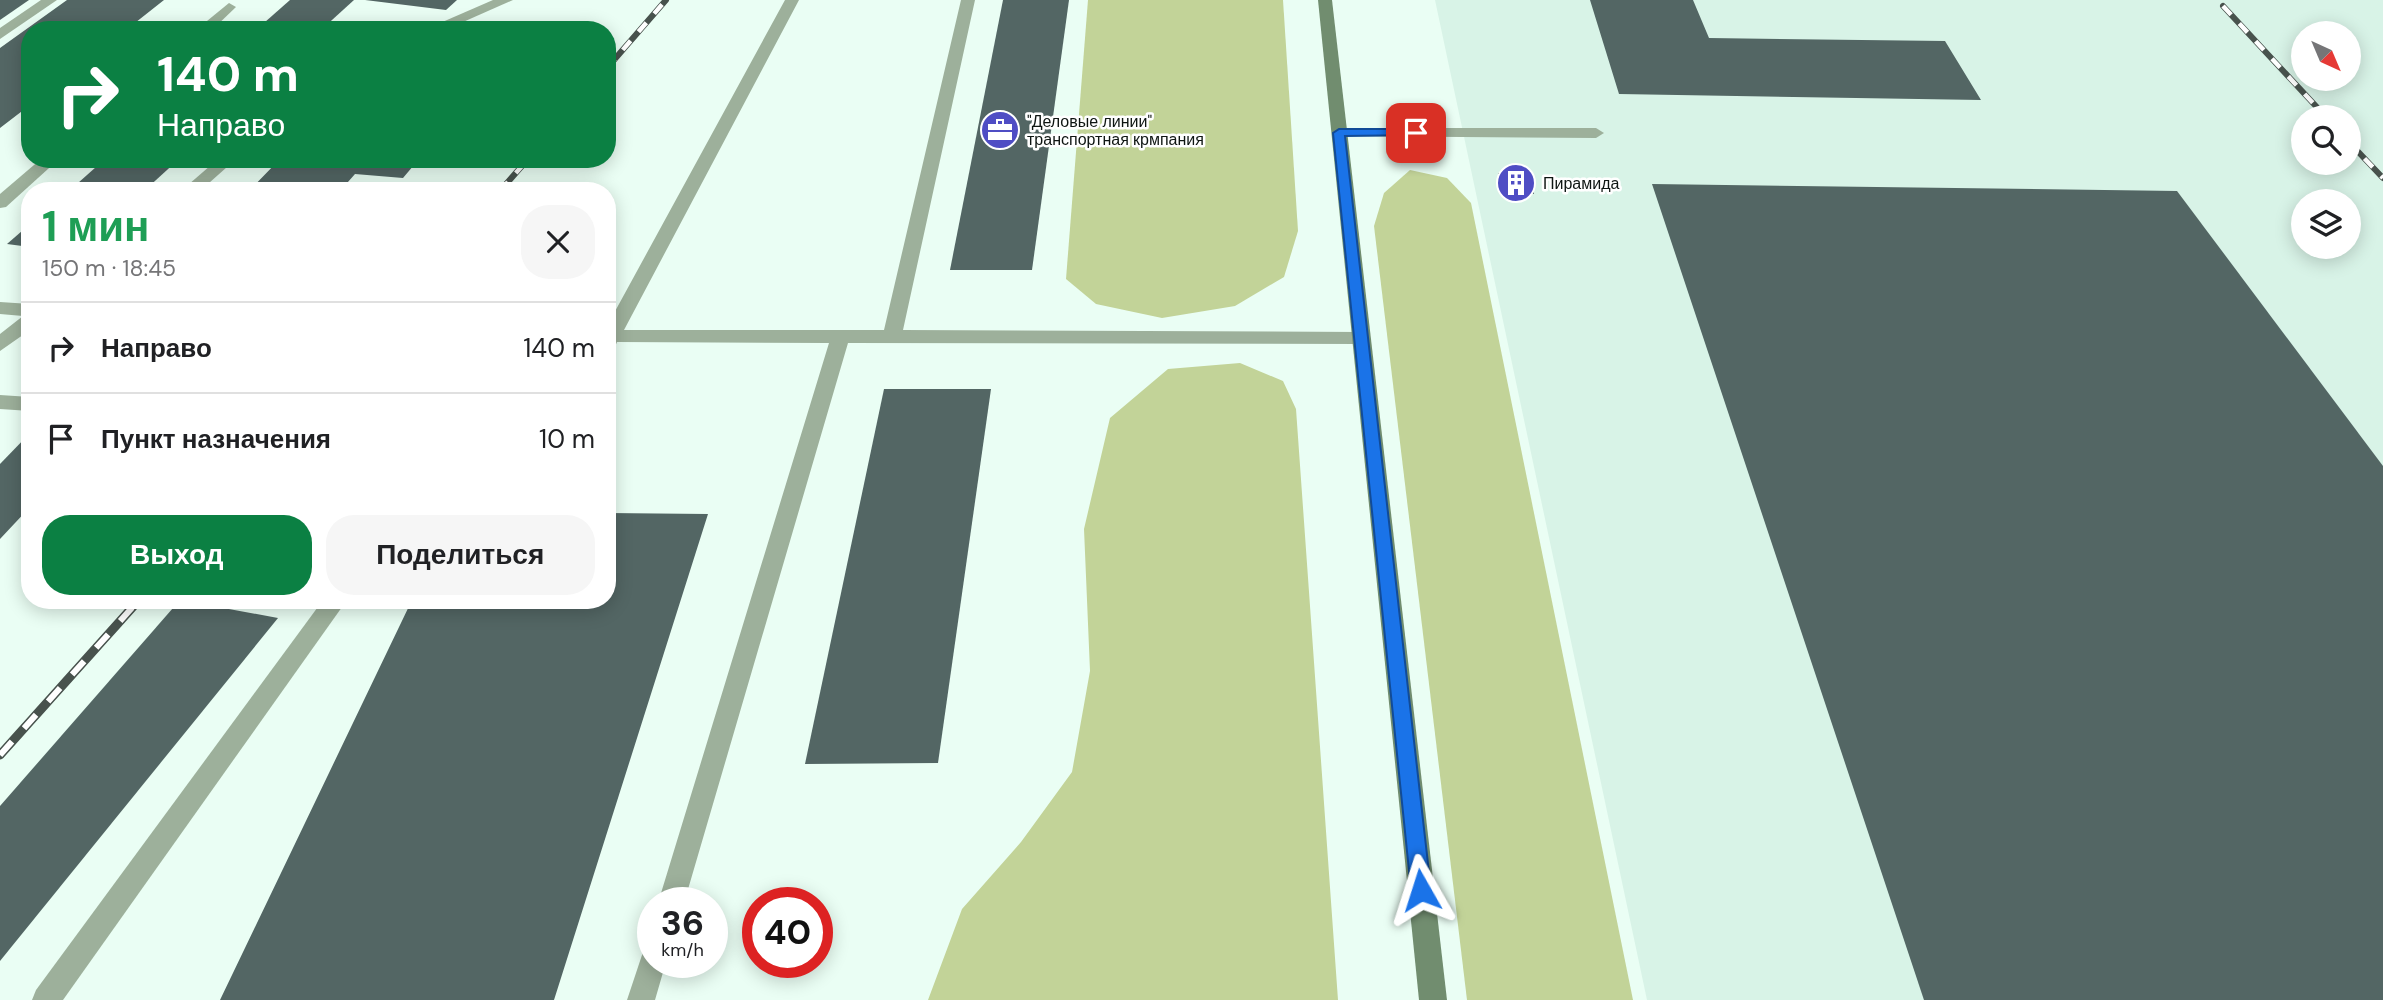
<!DOCTYPE html>
<html lang="ru">
<head>
<meta charset="utf-8">
<style>
	:root { --surface:#fff; --page:#f6f6f6; --text:#202124; --muted:#757577; --line:#e0e0e0; --accent:#0b8043 }
	body { margin:0; font-family:"DM Sans",sans-serif; background:var(--page); color:var(--text); height:100vh; display:flex; flex-direction:column; font-size:26px; white-space:nowrap }
	* { box-sizing:border-box; margin:0 }
	p { font-size:23px; color:var(--muted) }
	.icon { flex:none; width:38px; height:38px; fill:none; stroke:currentColor; stroke-width:2; stroke-linecap:round; stroke-linejoin:round }
	.map { position:relative; flex:1; overflow:hidden }
	.sheet { position:absolute; left:21px; top:182px; width:595px; height:427px; display:flex; flex-direction:column; background:var(--surface); border-radius:28px; box-shadow:0 4px 18px #0003 }
	.sheet>* { flex:none }
	.guide { position:absolute; left:21px; top:21px; width:595px; height:147px; border-radius:28px; box-shadow:0 4px 18px #0003; background:#0b8043; color:#fff; overflow:hidden }
	.needle { width:46px; rotate:136deg }
	.fabs { position:absolute; left:2291px; top:21px; display:grid; gap:14px }
	.fabs a { display:grid; place-items:center; width:70px; height:70px; border-radius:50%; background:var(--surface); box-shadow:0 4px 18px #0003; font-size:35px }
	.speed { position:absolute; left:637px; top:887px; display:flex; gap:14px; font-size:35px; font-weight:700; text-align:center }
	.speed>* { display:grid; place-content:center; width:91px; height:91px; border-radius:50%; background:var(--surface); box-shadow:0 4px 18px #0003; line-height:1 }
	.speed small { font-size:18px; font-weight:400 }
	.speed .limit { border:10px solid #d22; background:#fff; color:#111 }
	.pin { position:absolute; display:grid; place-items:center; width:60px; height:60px; color:#fff; margin:-30px; border-radius:14px; box-shadow:0 4px 10px #0006 }
	.me { position:absolute; width:77px; margin:-38px; rotate:354deg; stroke-linejoin:round; filter:drop-shadow(0 0 5px #0008) }
	.turn { display:flex; align-items:center; gap:24px; height:147px; padding:0 21px; font-size:32px }
	.turn .icon { width:91px; height:91px; stroke-width:2.5 }
	.turn b { display:block; font-size:49px; line-height:60px }
	.round { display:grid; place-items:center; flex:none; width:74px; height:74px; border-radius:28px; background:var(--page) }
	.headline { display:flex; align-items:center; justify-content:space-between; height:119px; padding:0 21px }
	h1 { font-size:42px; font-weight:700; line-height:52px; color:#1e9e55 }
	.primary-button { display:flex; gap:14px; margin-top:auto; padding:14px 21px }
	.primary-button a { flex:1; height:80px; border-radius:28px; background:var(--accent); color:#fff; font-size:28px; font-weight:700; line-height:80px; text-align:center }
	.primary-button a+a { background:var(--page); color:var(--text) }
	ul { padding:0; list-style:none }
	li { display:flex; align-items:center; gap:21px; height:91px; padding:0 21px; border-top:2px solid var(--line) }
	li div { flex:1 }
	li b { display:block; font-size:26px }
	li em { font-style:normal }
	.map>svg:first-child { display:block }
	.built { fill:#d8f3e7; fill-rule:evenodd }
	.forest { fill:#c2d398 }
	.building { fill:#536664 }
	.lines { fill:none; stroke-linecap:round; stroke-linejoin:round }
	.lane { fill:#9db09b; fill-rule:evenodd }
	.secondary { fill:#718d6f; fill-rule:evenodd }
	.rail-far1-casing { stroke:#48524d; stroke-width:6 }
	.rail-casing { stroke:#48524d; stroke-width:9 }
	.rail-far1 { stroke:#fff; stroke-width:4.5; stroke-dasharray:12; stroke-linecap:butt }
	.rail { stroke:#fff; stroke-width:6; stroke-dasharray:18; stroke-linecap:butt }
	.route { fill:#1a73e8; stroke:#114b97; stroke-width:2 }
	.labels { text-anchor:middle; dominant-baseline:central; stroke-width:5; stroke-linejoin:round; paint-order:stroke }
	.far-poi-label { font-size:16px; fill:#0e1512; stroke:#fff; text-anchor:start }
</style>
</head>
<body>
<div class="map">
<svg width="2383" height="1000" viewBox="0 0 2383 1000">
	<rect width="100%" height="100%" fill="#eafef4"/>
	<!-- built -->
	<path class="built" d="M1435 0H2383V1000H1647ZM2303 33H2348V79H2303ZM2303 117H2348V163H2303ZM2303 201H2348V247H2303Z"/>
	<!-- forest -->
	<g class="forest">
		<path d="M1088 0H1283L1298 231 1284 277 1235 306 1162 318 1096 304 1066 279Z"/>
		<path d="M1410 170 1447 178 1471 203 1633 1000H1467L1374 226 1384 193Z"/>
		<path d="M1240 363 1283 381 1296 409 1338 1000H928L962 909 1021 842 1072 772 1090 671 1084 529 1110 418 1168 369Z"/>
	</g>
	<!-- building -->
	<g class="building">
		<path d="M0 0H29L0 20Z"/>
		<path d="M67 0H164L126 30H30V105L0 128V48Z"/>
		<path d="M290 0H354L321 30H256Z"/>
		<path d="M365 0H457L446 10Z"/>
		<path d="M1003 0H1069L1032 270H950Z"/>
		<path d="M1590 0H1693L1709 38 1945 41 1981 100 1619 94Z"/>
		<path d="M105 159H179L144 191H69Z"/>
		<path d="M280 159H419L403 178 355 174 340 191H249Z"/>
		<path d="M1498 173 1530 174 1534 194 1502 193Z"/>
		<path d="M1652 184 2177 191 2383 466V1000H1924Z"/>
		<path d="M30 224V247L7 244Z"/>
		<path d="M884 389H991L938 763 805 764Z"/>
		<path d="M30 433V507L0 539V464Z"/>
		<path d="M607 513 708 514 554 1000H220L412 600H607Z"/>
		<path d="M180 600 278 618 0 961V806Z"/>
	</g>
	<g class="lines">
		<!-- lane -->
		<g class="lane">
			<path d="M41 0H57L0 39V28Z"/>
			<path d="M493 0H513L445 30H424Z"/>
			<path d="M785 0H799L624 330H884L961 0H975L903 330 1360 332 1369 338 1360 344 848 343 684 903H658L829 343 617 342 614 349 607 350V326Z"/>
			<path d="M229 3 236 7 212 30H196Z"/>
			<path d="M1339 128H1596L1604 133 1596 138 1333 136V130Z"/>
			<path d="M41 159H59L6 207 0 208V194Z"/>
			<path d="M218 159H236L200 191H181Z"/>
			<path d="M0 302 30 304V330L0 351V334L23 316 0 314Z"/>
			<path d="M0 395 30 397V411L0 409Z"/>
			<path d="M323 600H347L63 1000H32L36 990Z"/>
			<path d="M653 949V962H666L655 1000H627L643 952Z"/>
		</g>
		<!-- secondary -->
		<path class="secondary" d="M1318 0H1332L1447 1000H1419Z"/>
		<defs>
			<g id="rail-far1">
				<path d="M2223 6 2326 117"/>
				<path d="M607 68 666 0"/>
				<path d="M2348 141 2383 178"/>
				<path d="M500 191 528 159"/>
			</g>
			<path id="rail" d="M0 755 139 600"/>
		</defs>
		<!-- rail-far1 casing -->
		<use href="#rail-far1" class="rail-far1-casing"/>
		<!-- rail casing -->
		<use href="#rail" class="rail-casing"/>
		<!-- rail-far1 -->
		<use href="#rail-far1" class="rail-far1"/>
		<!-- rail -->
		<use href="#rail" class="rail"/>
	</g>
	<!-- route -->
	<path class="route" d="M1416 129 1422 133 1420 135 1345 136 1431 890 1428 896 1421 899 1414 896 1411 890 1333 133 1339 129Z"/>
	<!-- icons -->
	<defs>
		<symbol id="office-disc" viewBox="-11 -11 22 22"><circle r="9.5" fill="#4f4dc4" stroke="#fff"/><path d="M-6-3h4V-5.5h4V-3h4V5H-6ZM-1-4.5V-3h2v-1.5ZM-6 0V1H6V0Z" fill="#fff"/></symbol>
		<symbol id="building-disc" viewBox="-11 -11 22 22"><circle r="9.5" fill="#4f4dc4" stroke="#fff"/><path d="M-4-6H4V6H1V3H-1V6H-4ZM-2.5-4.3h1.7v1.8h-1.7ZM.8-4.3h1.7v1.8H.8ZM-2.5-1h1.7V.8h-1.7ZM.8-1h1.7V.8H.8Z" fill="#fff"/></symbol>
	</defs>
	<g fill-rule="evenodd">
		<use href="#office-disc" x="978" y="108" width="44" height="44"/>
		<use href="#building-disc" x="1494" y="161" width="44" height="44"/>
	</g>
	<g class="labels">
		<!-- far-poi labels -->
		<g class="far-poi-label">
			<text x="1027" y="121">"Деловые линии"<tspan x="1027" dy="18">транспортная крмпания</tspan></text>
			<text x="1543" y="183">Пирамида</text>
		</g>
	</g>
</svg>
<div class="fabs">
<a><svg class="needle" viewBox="-14 -14 28 28"><path d="M0-13l5 13h-10z" fill="#e53935"/><path d="M0 13l5-13h-10z" fill="#757577"/></svg></a>
<a><svg class="icon" aria-label="search" viewBox="0 0 24 24"><circle cx="10" cy="10" r="6"/><path d="M15 15l6 6"/></svg></a>
<a><svg class="icon" aria-label="layers" viewBox="0 0 24 24"><path d="M12 4l9 5-9 5-9-5zM3 14l9 5 9-5"/></svg></a>
</div>
<div class="speed"><div>36<small>km/h</small></div><div class="limit">40</div></div>
<div class="pin" style="left:1416px;top:133px;background:#d93025"><svg class="icon" aria-label="arrive" viewBox="0 0 24 24"><path d="M6 21V4h12l-3 4 3 4H6"/></svg></div>
<svg class="me" style="left:1421px;top:890px" viewBox="-20 -20 40 40"><path d="M0-17L14 15 0 8-14 15z" fill="#1a73e8" stroke="#fff" stroke-width="4"/></svg>
<div class="guide">
<div class="turn"><svg class="icon" aria-label="right" viewBox="0 0 24 24"><path d="M7 20v-9h11M14 6l5 5-5 5"/></svg><div><b>140 m</b>Направо</div></div>
</div>
<section class="sheet">
<div class="headline"><div><h1>1 мин</h1><p>150 m · 18:45</p></div><a class="round"><svg class="icon" aria-label="close" viewBox="0 0 24 24"><path d="M6 6l12 12M18 6L6 18"/></svg></a></div>
<ul>
<li><svg class="icon" aria-label="right" viewBox="0 0 24 24"><path d="M7 20v-9h11M14 6l5 5-5 5"/></svg><div><b>Направо</b></div><em>140 m</em></li>
<li><svg class="icon" aria-label="arrive" viewBox="0 0 24 24"><path d="M6 21V4h12l-3 4 3 4H6"/></svg><div><b>Пункт назначения</b></div><em>10 m</em></li>
</ul>
<div class="primary-button"><a>Выход</a><a>Поделиться</a></div>
</section>
</div>
</body>
</html>
